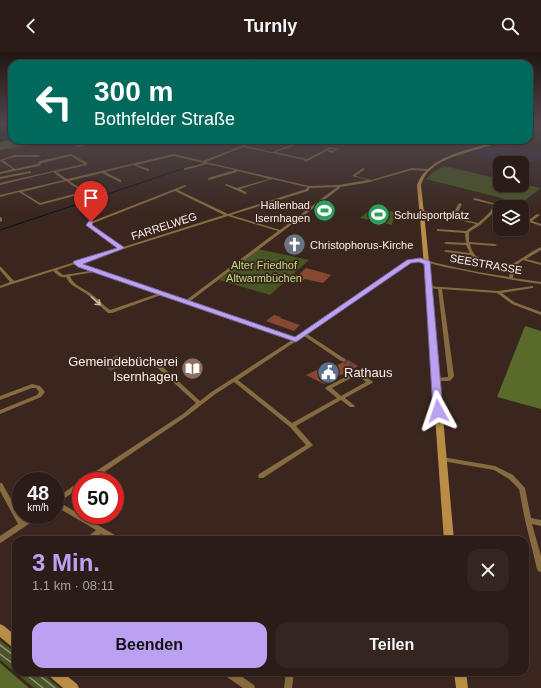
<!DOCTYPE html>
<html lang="de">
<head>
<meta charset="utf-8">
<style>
	:root { --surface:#2c1c17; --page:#342520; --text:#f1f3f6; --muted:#a6a1a1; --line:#483a36; --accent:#bca0f2 }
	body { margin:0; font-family:Helvetica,sans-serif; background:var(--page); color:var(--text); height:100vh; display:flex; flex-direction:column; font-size:15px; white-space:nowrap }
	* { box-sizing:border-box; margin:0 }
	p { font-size:13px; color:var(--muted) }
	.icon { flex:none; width:22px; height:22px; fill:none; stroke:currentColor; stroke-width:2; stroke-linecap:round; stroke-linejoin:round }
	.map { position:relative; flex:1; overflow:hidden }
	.details { position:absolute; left:12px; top:484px; width:517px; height:140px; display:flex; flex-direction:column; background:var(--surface); border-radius:12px; box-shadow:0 1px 3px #0004,0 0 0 1px var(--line) }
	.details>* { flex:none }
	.hud { position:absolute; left:8px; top:8px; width:525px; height:84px; border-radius:12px; box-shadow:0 1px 3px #0004,0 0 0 1px var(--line); background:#00695c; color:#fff; overflow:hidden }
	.tools { position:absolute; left:493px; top:104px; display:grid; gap:8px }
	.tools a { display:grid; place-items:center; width:36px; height:36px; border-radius:8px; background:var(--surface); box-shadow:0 1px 3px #0004,0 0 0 1px var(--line); font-size:20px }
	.speed { position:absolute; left:12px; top:420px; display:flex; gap:8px; font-size:20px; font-weight:700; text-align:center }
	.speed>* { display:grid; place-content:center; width:52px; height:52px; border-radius:50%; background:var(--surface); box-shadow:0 1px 3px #0004,0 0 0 1px var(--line); line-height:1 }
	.speed small { font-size:10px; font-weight:400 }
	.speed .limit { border:6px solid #d22; background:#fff; color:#111 }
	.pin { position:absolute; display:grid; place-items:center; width:34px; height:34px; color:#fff; margin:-41px -17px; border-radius:50% 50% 50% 0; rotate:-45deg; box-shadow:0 0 4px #0007 }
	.pin .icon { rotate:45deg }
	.me { position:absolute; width:44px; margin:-22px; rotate:355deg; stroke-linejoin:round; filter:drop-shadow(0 0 3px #0008) }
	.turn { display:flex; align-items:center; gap:14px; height:84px; padding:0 20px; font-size:18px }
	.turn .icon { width:52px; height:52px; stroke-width:2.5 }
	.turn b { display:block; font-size:28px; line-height:34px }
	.round { display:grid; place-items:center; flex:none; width:42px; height:42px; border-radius:12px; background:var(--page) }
	.head { display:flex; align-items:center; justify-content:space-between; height:68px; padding:0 20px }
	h1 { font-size:24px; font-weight:600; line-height:30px; color:var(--accent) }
	.primary-button { display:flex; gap:8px; margin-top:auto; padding:8px 20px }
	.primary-button a { flex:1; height:46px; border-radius:12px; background:var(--accent); color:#111; font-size:16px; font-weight:600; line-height:46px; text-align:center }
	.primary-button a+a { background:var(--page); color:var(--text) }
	header { display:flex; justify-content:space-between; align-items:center; height:52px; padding:0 20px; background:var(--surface); font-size:18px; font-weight:600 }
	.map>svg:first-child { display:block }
	.commercial { fill:#353041 }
	.green { fill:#485623 }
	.forest { fill:#596a2a }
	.water { fill:#00151a }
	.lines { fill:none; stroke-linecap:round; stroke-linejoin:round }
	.stream { stroke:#00151a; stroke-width:1 }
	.building { fill:#864830 }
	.minor-tunnel { stroke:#57443d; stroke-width:5; stroke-dasharray:5 2.5; stroke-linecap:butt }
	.minor { fill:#866b40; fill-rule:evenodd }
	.secondary { fill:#b98d46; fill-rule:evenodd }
	.tram { stroke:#a08f89; stroke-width:1.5 }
	.oneway { stroke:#ccbaa5 }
	.route { fill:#bca0f2; stroke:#7a689d }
	.labels { text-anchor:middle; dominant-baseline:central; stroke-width:3.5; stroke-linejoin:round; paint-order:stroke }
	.far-poi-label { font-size:11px; fill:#fbeee9; stroke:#3a261f; text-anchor:start }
	.far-street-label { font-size:11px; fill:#fbeee9; stroke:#3a261f }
	.far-park-label { font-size:11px; fill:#bdd97c; stroke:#3a261f }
	.poi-label { font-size:13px; fill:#fbeee9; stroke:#3a261f; text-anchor:end }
</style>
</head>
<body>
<header><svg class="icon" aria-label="back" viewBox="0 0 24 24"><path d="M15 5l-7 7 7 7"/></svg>Turnly<svg class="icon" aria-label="search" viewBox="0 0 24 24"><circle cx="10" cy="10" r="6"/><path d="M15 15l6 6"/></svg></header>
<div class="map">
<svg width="541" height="636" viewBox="0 0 541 636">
	<rect width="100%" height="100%" fill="#3a261f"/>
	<!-- commercial -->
	<path class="commercial" d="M491 94 515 100 525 96 541 99V107L523 114 522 111H510L470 102Z"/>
	<!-- green -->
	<g class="green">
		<path d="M444 114 500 127V133L522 132 541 136 521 151 426 127 432 121Z"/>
		<path d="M372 156 395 160 392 173 360 166Z"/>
		<path d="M258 197 309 208 270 243 219 228Z"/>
		<path d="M118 303 127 312 110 319 101 310Z"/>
		<path d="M0 588 16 601V620H40L60 636H34L0 608Z"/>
	</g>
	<!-- forest -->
	<g class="forest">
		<path d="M12 87V88H58L0 98V90Z"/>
		<path d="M60 88H110L79 95Z"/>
		<path d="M525 274 541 279V357L497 345Z"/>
		<path d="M0 611 29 636H0Z"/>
	</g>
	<!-- water -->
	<path class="water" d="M0 74H12V80L10 81 12 82V87L0 90Z"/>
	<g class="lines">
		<!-- stream -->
		<path class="stream" d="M0 178 200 111"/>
	</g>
	<!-- building -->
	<g class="building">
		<path d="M306 216 321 220 331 223 323 231 305 227 300 231 292 229Z"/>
		<path d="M274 263 281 265 280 266 300 273 294 279 266 269Z"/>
		<path d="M348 308 358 314 324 332 306 323 323 315 327 318Z"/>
	</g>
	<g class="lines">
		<!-- minor-tunnel -->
		<path class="minor-tunnel" d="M343 308 355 316"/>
		<!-- minor -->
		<g class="minor">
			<path d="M256 88H259L246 94 272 100 302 89V91L275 100 307 107 330 95 338 97 332 101 327 99 305 110 304 109 305 108 243 95 206 110 309 134 338 133 368 128 352 124 363 116H364V118L355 124 371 128 412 116 428 117 429 118 428 119 412 118 366 131 340 135V136L189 250 295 286 408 208C421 206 432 210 445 213 466 218 488 222 509 225L511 214C498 213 480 214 471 203L446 200 444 199 446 198 470 201 466 193 446 192 444 191 446 190 466 191 465 181 438 179H437V177L466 179 476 172 420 159 422 158 452 165 458 152 460 151 462 152 455 166 478 171 484 166 490 160H491L490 159 495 153 474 148 473 147 475 146 507 155 498 154 494 159 495 160H500V162H492L480 173 469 180V190L495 192 497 193 495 194 470 192C471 196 472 200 475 203 481 209 507 214 514 211 523 206 532 199 541 195V198L526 207 541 211V213L523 208 515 214 513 226 541 230V232C512 228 484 223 456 217 441 215 425 208 410 210L307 282 345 307V309H341L304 284 238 328 292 371 337 346 326 337 325 336 326 335 357 319 372 329 373 330 372 331 345 346 354 353 355 354 354 355H350L341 348 296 374 312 392 313 393 312 394 263 426H259L258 424 259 422 306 393 290 375 234 330 214 343 187 364 91 429H83L84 427 183 362 196 351 151 310V308H155L200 349 210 341 292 288 161 243 112 261H108L88 243 72 233 69 230 66 225C60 226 58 223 53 219L0 236V234L10 230 0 218V215H1L14 229 120 196 89 175 87 172 88 171 185 133 187 134 178 138 228 162 306 137 307 135 272 127 240 137 246 140V142H245L225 133 226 132 237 136 270 127 237 119V120L209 128 208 127V126L235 118 207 112 185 118H184V116L204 111 174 104 136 113 149 117V119H148L133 113 105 120 121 128V130H120L102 121 69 129 85 139V141L40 153 19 140 0 145V143L64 128 53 120 0 133V131L84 112 71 104 42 111 39 114 0 122V120L13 117 0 109V108L15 103H39L40 104 39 105H15L3 108 15 117 37 112 40 109 71 102 87 111V113L56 120 67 127 174 102 203 109ZM331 97H335L332 99 329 98ZM66 129 82 140 40 151 22 140ZM337 135 280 178 231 163 308 139 310 136ZM175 139 224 163 123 195 91 172ZM228 164 278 179 185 249 81 213 79 211ZM75 212 79 215 90 219 63 223 57 218ZM95 220 157 242 110 258C103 253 97 246 90 241 83 236 73 233 70 224ZM357 323 366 330 341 344 332 336Z"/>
			<path d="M30 119 31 120V121L0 127V125Z"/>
			<path d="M537 162 540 163 532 169 541 172V174L529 170 522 175V172L526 169 522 168V166L529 168Z"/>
			<path d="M0 165 2 166V169L0 170Z"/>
			<path d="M428 234 498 239 533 234V236H532L502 241 514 250 541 260V263L512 252 497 241 442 237 454 324 451 328 449 329H435L433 328 432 327 433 326 448 325V324L438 237 428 236Z"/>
			<path d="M32 332 40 334 45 340 41 345 0 362V358L37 343 39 340 36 336H32L0 348V344Z"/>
			<path d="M440 405H442L495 414 513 423 525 436 531 466 541 468V474L532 472 541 504V520L538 519 537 517 525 468 519 437 509 427 494 418 442 409H440L439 407Z"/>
			<path d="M79 430H81V435L59 450 120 486 121 488H112L101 482 93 488H85L86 486 96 478 55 454V447Z"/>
			<path d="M0 431H2L23 469 32 463H40L39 465 2 490 0 491V484L18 472 0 439Z"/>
			<path d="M223 620H235L254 633 255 636H243L224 623Z"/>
			<path d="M286 620H294L292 636H284Z"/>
		</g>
		<!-- secondary -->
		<g class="secondary">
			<path d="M498 88H503C481 100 439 102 425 124 423 127 422 130 421 133 434 251 443 370 454 488H444C435 370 428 251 417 133 419 129 420 125 423 122 441 101 474 97 498 88Z"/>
			<path d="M0 572 4 574 16 584V597L12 595 0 585Z"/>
			<path d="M47 620H62L77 632 79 636H63L49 624Z"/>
			<path d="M454 620H466L468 636H456Z"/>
		</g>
		<!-- tram -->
		<g class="tram">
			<path d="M0 593 16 605"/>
			<path d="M0 602 16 614"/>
			<path d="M23 620 43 636"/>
			<path d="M35 620 55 636"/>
		</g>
	</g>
	<!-- one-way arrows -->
	<defs><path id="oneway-shaft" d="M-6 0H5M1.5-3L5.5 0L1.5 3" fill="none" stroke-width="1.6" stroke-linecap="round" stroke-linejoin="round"/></defs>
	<use class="oneway" href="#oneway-shaft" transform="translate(96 249) rotate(42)"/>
	<!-- sky -->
	<linearGradient id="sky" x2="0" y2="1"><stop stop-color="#201511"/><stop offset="0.45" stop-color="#4f474d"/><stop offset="1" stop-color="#4f474d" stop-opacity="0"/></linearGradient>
	<rect width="541" height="163" fill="url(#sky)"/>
	<!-- route -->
	<path class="route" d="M89 169H93L92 173 125 196 83 212 295 285 407 208 420 206 430 209 443 359 438 362 433 359 424 212 419 210 411 211 296 290 78 215 73 211 74 209 117 196 87 174 86 173Z"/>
	<!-- icons -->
	<defs>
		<symbol id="stadium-disc" viewBox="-11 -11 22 22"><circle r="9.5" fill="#2e9e5b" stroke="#3a261f"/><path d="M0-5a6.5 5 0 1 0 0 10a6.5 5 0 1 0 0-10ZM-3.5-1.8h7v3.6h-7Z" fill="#fff"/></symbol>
		<symbol id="church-disc" viewBox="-11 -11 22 22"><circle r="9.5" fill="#6b7280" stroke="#3a261f"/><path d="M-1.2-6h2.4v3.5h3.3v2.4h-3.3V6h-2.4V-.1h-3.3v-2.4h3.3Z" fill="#fff"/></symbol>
		<symbol id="library-disc" viewBox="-11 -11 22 22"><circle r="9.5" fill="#8d6e63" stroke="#3a261f"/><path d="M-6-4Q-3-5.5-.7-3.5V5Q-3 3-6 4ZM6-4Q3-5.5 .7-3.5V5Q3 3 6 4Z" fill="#fff"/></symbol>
		<symbol id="civic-disc" viewBox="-11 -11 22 22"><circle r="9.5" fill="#5c6f8a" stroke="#3a261f"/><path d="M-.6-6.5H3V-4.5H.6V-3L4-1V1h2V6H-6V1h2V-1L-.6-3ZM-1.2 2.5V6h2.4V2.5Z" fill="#fff"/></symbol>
	</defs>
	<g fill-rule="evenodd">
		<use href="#stadium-disc" x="312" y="146" width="25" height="25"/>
		<use href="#stadium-disc" x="366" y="150" width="25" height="25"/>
		<use href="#church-disc" x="282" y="180" width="25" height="25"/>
		<use href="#library-disc" x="180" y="304" width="25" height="25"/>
		<use href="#civic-disc" x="316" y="308" width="25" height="25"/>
	</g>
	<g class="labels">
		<!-- far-poi labels -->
		<g class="far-poi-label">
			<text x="310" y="153" text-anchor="end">Hallenbad<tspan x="310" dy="13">Isernhagen</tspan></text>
			<text x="394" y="163">Schulsportplatz</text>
			<text x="310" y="193">Christophorus-Kirche</text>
		</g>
		<!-- far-street labels -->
		<g class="far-street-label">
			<text transform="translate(164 174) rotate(-18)">FARRELWEG</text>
			<text transform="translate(486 212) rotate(10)">SEESTRASSE</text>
		</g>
		<!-- far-park labels -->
		<g class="far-park-label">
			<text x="264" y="213">Alter Friedhof<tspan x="264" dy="13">Altwarmbüchen</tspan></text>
		</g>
		<!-- poi labels -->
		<g class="poi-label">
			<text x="178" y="309">Gemeindebücherei<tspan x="178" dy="15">Isernhagen</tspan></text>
			<text x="344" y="320" text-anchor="start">Rathaus</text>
		</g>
	</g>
</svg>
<div class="tools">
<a><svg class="icon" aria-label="search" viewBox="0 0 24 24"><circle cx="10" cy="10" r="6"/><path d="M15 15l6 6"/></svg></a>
<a><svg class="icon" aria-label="layers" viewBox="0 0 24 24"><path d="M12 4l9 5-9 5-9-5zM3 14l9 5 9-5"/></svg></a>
</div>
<div class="speed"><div>48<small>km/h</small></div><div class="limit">50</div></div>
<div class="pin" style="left:91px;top:170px;background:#d93025"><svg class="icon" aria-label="arrive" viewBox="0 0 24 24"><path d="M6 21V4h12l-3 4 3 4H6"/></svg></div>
<svg class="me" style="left:438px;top:359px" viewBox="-20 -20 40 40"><path d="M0-17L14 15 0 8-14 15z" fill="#bca0f2" stroke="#fff" stroke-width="4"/></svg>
<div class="hud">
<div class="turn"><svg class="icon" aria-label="left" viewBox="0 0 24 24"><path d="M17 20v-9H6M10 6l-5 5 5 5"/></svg><div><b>300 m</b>Bothfelder Straße</div></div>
</div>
<section class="details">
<div class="head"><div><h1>3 Min.</h1><p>1.1 km · 08:11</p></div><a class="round"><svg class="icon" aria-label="close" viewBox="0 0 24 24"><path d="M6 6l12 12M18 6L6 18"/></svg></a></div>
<div class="primary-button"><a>Beenden</a><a>Teilen</a></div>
</section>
</div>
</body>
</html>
